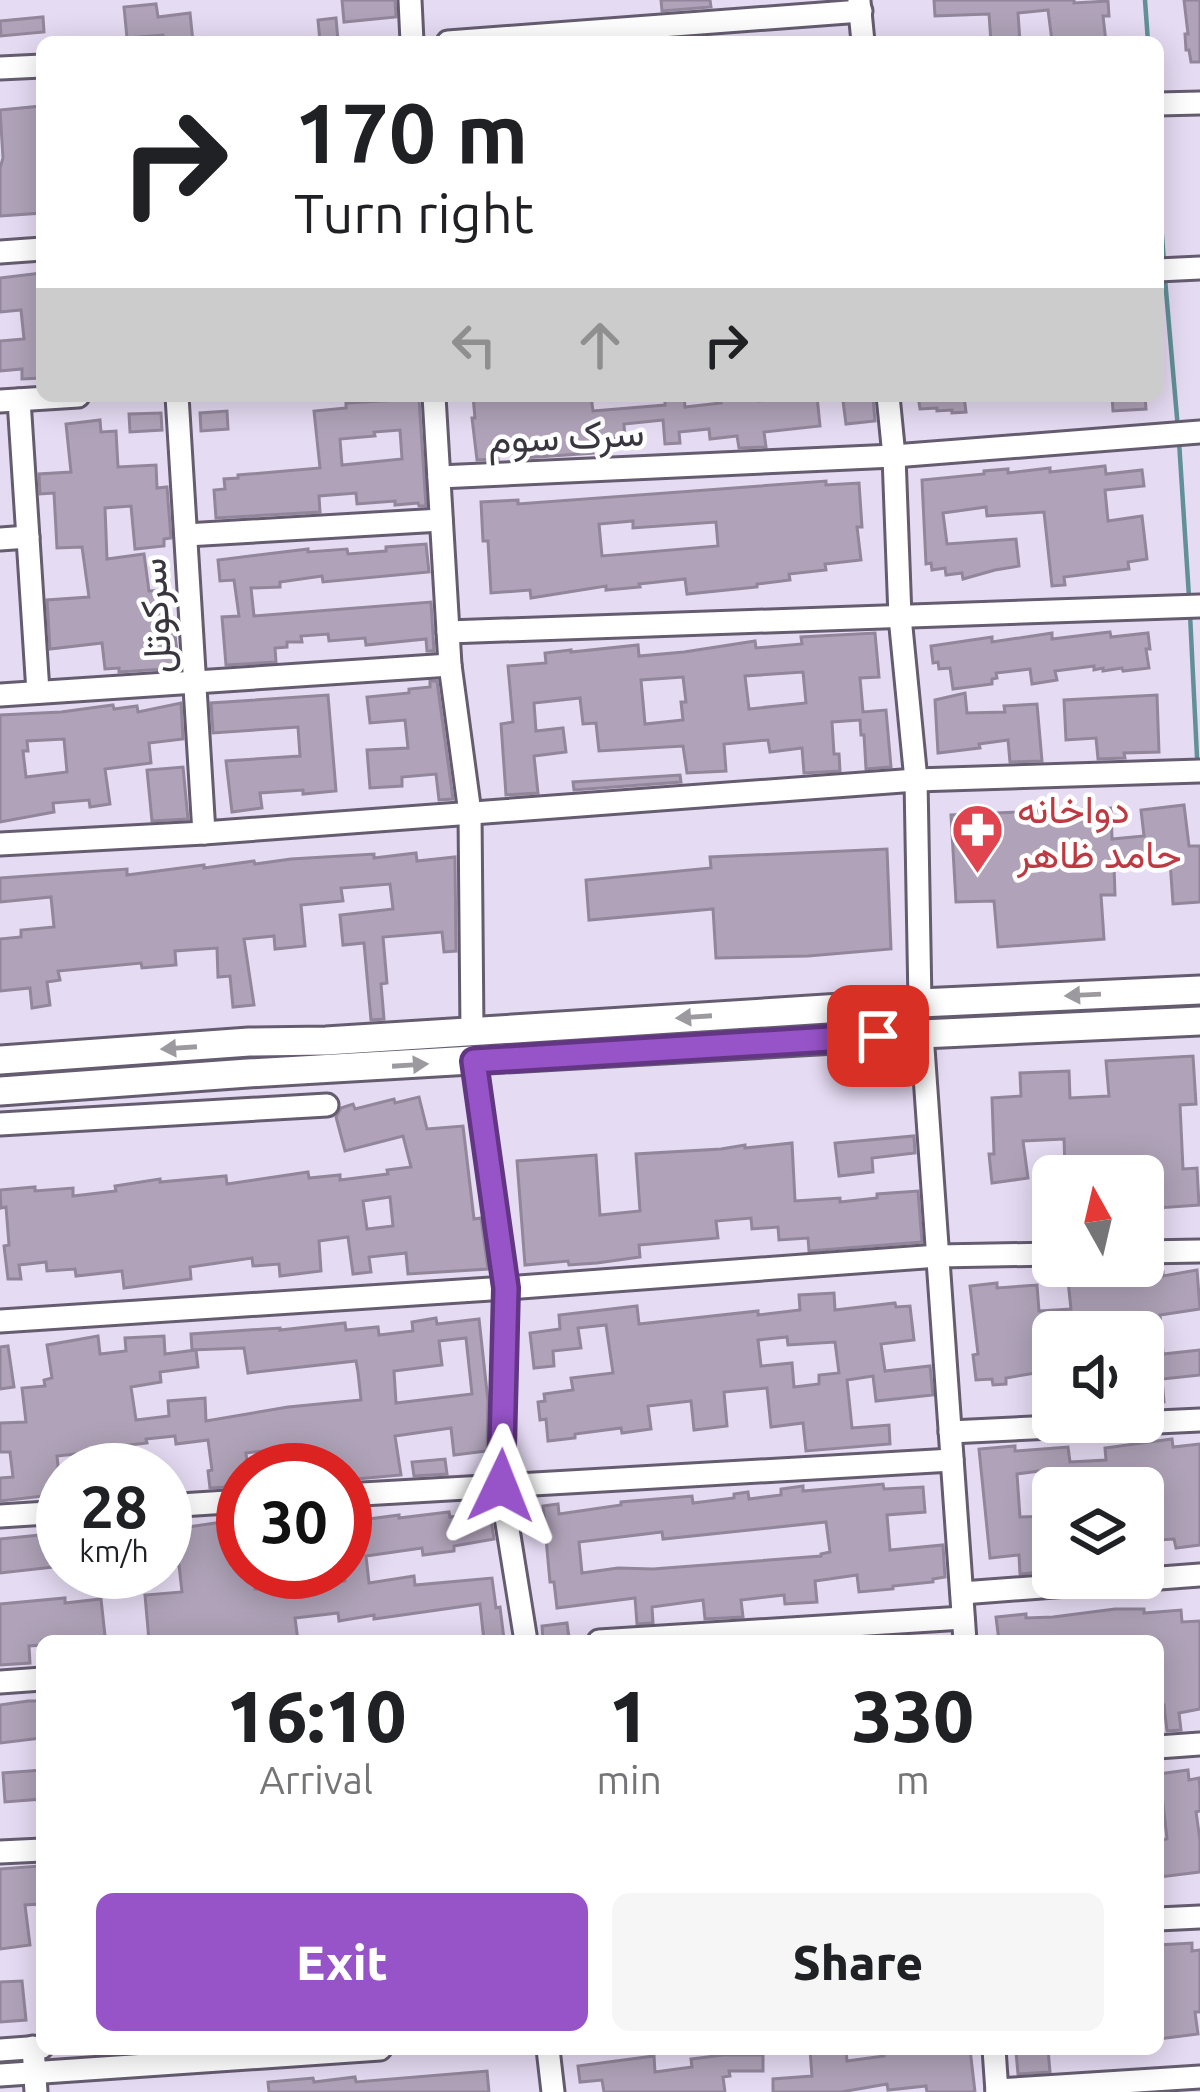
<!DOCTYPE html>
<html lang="en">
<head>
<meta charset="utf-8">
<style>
	:root { --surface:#fff; --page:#f6f6f6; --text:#202124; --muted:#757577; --accent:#9753c8 }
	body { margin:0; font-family:Ubuntu,Vazirmatn,sans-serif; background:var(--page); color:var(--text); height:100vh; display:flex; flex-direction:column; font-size:45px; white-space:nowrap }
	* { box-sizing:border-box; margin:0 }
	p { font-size:39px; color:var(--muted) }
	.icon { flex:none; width:66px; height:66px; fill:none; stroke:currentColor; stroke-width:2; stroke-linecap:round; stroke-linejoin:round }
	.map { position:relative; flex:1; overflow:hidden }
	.panel { position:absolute; left:36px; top:1635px; width:1128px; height:420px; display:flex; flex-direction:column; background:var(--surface); border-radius:18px; box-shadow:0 6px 30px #0003 }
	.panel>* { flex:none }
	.banner { position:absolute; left:36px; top:36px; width:1128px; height:366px; border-radius:18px; box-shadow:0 6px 30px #0003; background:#fff; color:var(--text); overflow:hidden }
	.needle { width:78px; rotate:352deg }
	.controls { position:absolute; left:1032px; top:1155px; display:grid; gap:24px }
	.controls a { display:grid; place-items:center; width:132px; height:132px; border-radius:18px; background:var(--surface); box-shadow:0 6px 30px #0003; font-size:60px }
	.speed { position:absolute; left:36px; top:1443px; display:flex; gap:24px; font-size:60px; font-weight:700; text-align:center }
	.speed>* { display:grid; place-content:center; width:156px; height:156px; border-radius:50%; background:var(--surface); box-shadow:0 6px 30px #0003; line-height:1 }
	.speed small { font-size:30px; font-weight:400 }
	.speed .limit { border:18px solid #d22; background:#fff; color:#111 }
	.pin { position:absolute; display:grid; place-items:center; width:102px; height:102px; color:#fff; margin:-51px; border-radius:24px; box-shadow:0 6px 18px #0006 }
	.me { position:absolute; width:132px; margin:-66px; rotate:2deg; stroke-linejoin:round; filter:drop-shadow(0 0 9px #0008) }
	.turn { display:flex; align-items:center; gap:42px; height:252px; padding:0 60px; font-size:54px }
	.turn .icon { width:156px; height:156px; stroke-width:2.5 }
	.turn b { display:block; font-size:84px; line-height:102px }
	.lanes { display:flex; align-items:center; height:114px; padding:0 60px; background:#0003; justify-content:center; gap:60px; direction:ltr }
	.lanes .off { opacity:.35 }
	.eta { display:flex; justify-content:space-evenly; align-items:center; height:204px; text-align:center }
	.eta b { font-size:72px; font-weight:800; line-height:84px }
	.button { display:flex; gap:24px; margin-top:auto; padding:24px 60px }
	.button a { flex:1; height:138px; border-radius:18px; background:var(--accent); color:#fff; font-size:48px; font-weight:800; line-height:138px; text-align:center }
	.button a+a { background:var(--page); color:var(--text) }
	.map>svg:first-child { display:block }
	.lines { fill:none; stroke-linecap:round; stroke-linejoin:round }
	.stream { stroke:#629098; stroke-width:4.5 }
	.building { fill:#b0a3b9; stroke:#92869b; stroke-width:3; fill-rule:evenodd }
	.minor-casing { stroke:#655c70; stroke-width:27 }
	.major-casing { stroke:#655c70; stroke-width:33 }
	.minor { stroke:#fff; stroke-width:21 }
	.major { stroke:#fff; stroke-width:27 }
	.oneway { fill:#9c9a9f }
	.route-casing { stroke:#623682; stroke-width:30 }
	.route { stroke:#9753c8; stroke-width:21 }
	.labels { text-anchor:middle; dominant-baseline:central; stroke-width:9; stroke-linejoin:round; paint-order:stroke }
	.street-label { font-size:39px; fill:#3a363f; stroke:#fff }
	.health-label { font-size:39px; fill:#be3a42; stroke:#fff; text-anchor:start }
</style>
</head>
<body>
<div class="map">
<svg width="1200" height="2092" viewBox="0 0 1200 2092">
	<rect width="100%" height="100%" fill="#e5dbf3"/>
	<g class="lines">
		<!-- stream -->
		<g class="stream">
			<path d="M1145 0 1148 42"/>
			<path d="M1158 184 1164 262"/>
			<path d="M1165 279 1178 429"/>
			<path d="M1179 441 1189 597"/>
			<path d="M1190 614 1197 757"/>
		</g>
	</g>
	<!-- building -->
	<g class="building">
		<path d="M342 0H395L396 17 344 22Z"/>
		<path d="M661 0H710L711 7 662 11Z"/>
		<path d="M934 0H1074V3L1108 1 1109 16H1103L1106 42H1087V38L1052 41 1048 10 1018 13 1020 42H991L989 14 935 16Z"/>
		<path d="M1184 0H1200V62H1191L1189 50H1186L1185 34H1188Z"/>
		<path d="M156 4 158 17 190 13 193 42H164L163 35 127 38 124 7Z"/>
		<path d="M43 17 44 32 1 36 0 21Z"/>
		<path d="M336 18 338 41 320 42 318 20Z"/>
		<path d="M42 106V213L0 216V168L3 158 0 110Z"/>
		<path d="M42 273V378L22 379V369L0 371V341L24 339 21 310 0 312V278Z"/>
		<path d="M473 396H591L593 411 665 405V396H684L685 407 721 403V396H758L759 401 817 396 820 426 764 432 766 447 739 448 737 436 710 439 709 429 679 432 680 443 665 444 663 420 624 424 625 438 592 440 593 453 525 458 524 442 496 445 498 459 477 460 472 418H475Z"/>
		<path d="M918 396H964L966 412 952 413V410L937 411V408L920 409Z"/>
		<path d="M1112 396H1145L1146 409 1113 411Z"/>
		<path d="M873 398 875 421 846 424 843 401Z"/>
		<path d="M419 399 426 506H419L418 503 395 505V501L357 504 356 493 319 496 320 512 216 518 214 490 225 489 224 479 238 478V475L320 468 314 411 346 408V403ZM400 430 402 459 342 465 340 439 375 436 374 432Z"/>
		<path d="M227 411 228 429 201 431 200 413Z"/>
		<path d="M161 413 162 430 130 432 129 414Z"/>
		<path d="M100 420 101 432 116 431 118 467 156 465 157 488 167 487 171 538 164 539V546L135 549 131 506 105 508 107 559 144 554 149 591 166 590 170 627H174L179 668 119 672V668L105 669 102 643 50 649 47 600 89 597 82 547 57 548 54 493 40 494 39 474 71 472 66 424Z"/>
		<path d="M1105 466 1106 474 1142 470 1144 486 1105 490 1108 521 1142 516 1147 559 1128 562 1129 569 1064 577 1065 585 1052 586 1044 512 987 516 986 507 943 513 947 544 1016 539 1019 566 995 570 963 579 962 573 946 575 945 568 932 570 931 563 926 564 922 480 984 474V471L1008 469V473L1050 468V472Z"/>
		<path d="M826 481V485L859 483 862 527H857L861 560 825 564 826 570 789 574 790 580 757 584V587L687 594 685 579 639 584 640 587 606 590V586L531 598 530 590 491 593 488 541H483L481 502 518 500V504ZM633 521V528L716 522 718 546 602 556 599 524Z"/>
		<path d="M426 544 429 572 323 582 322 576 280 582V587L251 588 254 616 431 602 434 651H427L426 639 366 645 365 638 329 641 328 634 301 636 302 642H287V647L275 648 276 662 226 665 222 617 239 616 234 580 220 581 218 560 308 549V552L347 549 348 554 386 551V547Z"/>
		<path d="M1110 632 1111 637 1148 633 1150 649H1146L1149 668 1123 671 1122 668 1103 671V668L1094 670V666L1055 671 1057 680 1032 684 1030 669 996 673 997 678 992 679V684L953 689 950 668 939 669 938 662 933 663 931 646 992 637V642L1052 633V639Z"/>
		<path d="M875 633 879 677 860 678 863 712 886 710 891 767 866 769 864 735H861L860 720 832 722 834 754H839L840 771 804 773 802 748 770 752 768 740 724 744 726 771 687 773 683 746 599 751 596 723 583 724 580 698 534 703 536 731 563 728 566 752 534 756 538 793 506 795 501 724 513 722 508 666 546 663 545 653 571 650V652L638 645 639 656 684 652 755 641 756 648 802 644 801 637ZM803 672 806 703 749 709 745 676ZM683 677 686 702H681L683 720 645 724 641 680Z"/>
		<path d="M430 681H437L453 799 439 800 436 774 402 777V786L370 788 367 750 408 748 405 720 370 723 367 697 409 693V689L430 687Z"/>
		<path d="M965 693 967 713 1005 712 1004 706 1037 704 1042 761 1010 762 1008 740 979 744 980 748 938 753 935 700Z"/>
		<path d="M328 695 336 791 303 794V790L260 793 262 808 232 812 226 761 300 756 298 727 213 733 211 703Z"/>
		<path d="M1157 695 1159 752 1124 753 1125 758 1098 759 1096 738 1066 740 1064 700Z"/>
		<path d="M181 703 183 739 149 743 151 763 105 769 110 804 90 807 89 800 53 803 54 812 0 822V715L61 712 113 705 114 709 137 706 138 712ZM64 739 67 772 26 777 23 751H28L27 741Z"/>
		<path d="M183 767 188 819 152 821 147 770Z"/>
		<path d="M680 775 681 782 574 790 573 782Z"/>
		<path d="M1184 805 1189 846H1200V902L1173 904 1170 861 1114 866 1115 895H1101L1104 939 998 947 994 901 956 902 951 815 1111 808 1112 839 1144 836 1141 810Z"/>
		<path d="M887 849 891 949 808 956 716 958 713 909 589 920 586 880 711 868 710 857Z"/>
		<path d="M416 853 417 861 455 857 456 951 444 952 442 932 383 937 387 983 381 984 384 1019 371 1020 364 943 343 945 340 915 393 909 390 884 341 888 343 901 301 905 305 946 275 949 274 936 244 939 254 1005 233 1007 230 976 218 977 217 948 175 951 176 965 142 968 141 963 58 971 60 980 47 982 50 1005 32 1008 30 988 0 991V939L21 937V930L54 927 51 897 0 902V878L127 869V875L204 865V868L254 861 255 864 291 859 374 854V858Z"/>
		<path d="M1193 1056 1196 1104 1180 1105 1183 1169 1197 1168 1199 1205 1143 1209V1176H1114L1113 1165 1065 1168 1064 1139 1023 1141 1028 1178 992 1183 989 1154H994L992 1098 1021 1096 1020 1073 1069 1071 1070 1098 1109 1096 1106 1061Z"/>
		<path d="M419 1097 427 1129 463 1126 474 1219 481 1218 488 1269 408 1274 406 1253 369 1257 371 1272 353 1274 348 1237 319 1241 321 1271 280 1276 279 1264 253 1266 252 1258 190 1267 191 1279 124 1288 122 1271 76 1276 75 1269 47 1271 46 1262 19 1265 21 1279H8L4 1246 9 1245 6 1207 1 1208 0 1190 35 1187V1191L73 1188V1196L116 1191 115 1186 160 1179V1182L226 1176 227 1184 308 1172 309 1178 340 1175V1180L388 1174 387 1170 411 1167 403 1136 345 1151 336 1117 341 1108 353 1104 355 1109 394 1099 395 1103ZM390 1197 393 1226 367 1229 363 1201Z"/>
		<path d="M914 1136 915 1153 872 1158 873 1172 839 1176 835 1143Z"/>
		<path d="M792 1143 795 1201 840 1198V1202L877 1198V1194L918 1191 922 1242 809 1251 808 1238 779 1240 778 1227 752 1229 751 1218 716 1221 718 1238 639 1245 640 1257 597 1263 569 1265 568 1261 525 1265 517 1161 596 1155 600 1215 640 1211 636 1154 721 1149 745 1145V1148Z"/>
		<path d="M1197 1270 1200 1309 1160 1315 1163 1354 1200 1350V1375L1162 1379 1164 1402 1143 1404V1332H1053V1370L1006 1378V1384L993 1385 992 1379 976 1380 973 1355 978 1354 970 1286 997 1283V1288L1037 1285 1039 1311 1071 1309 1068 1281 1163 1272V1276Z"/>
		<path d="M834 1293 835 1310 895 1303 896 1307 910 1306 914 1340 881 1344 885 1371 930 1366 933 1395 876 1401 873 1376 847 1380 852 1428 889 1425 890 1444 806 1451 803 1423 771 1427 767 1388 724 1392 727 1426 694 1430 691 1401 648 1406 651 1429 622 1433 621 1428 575 1434V1438L548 1441 546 1419 540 1420 538 1402 545 1401 544 1394 573 1390 571 1378 613 1373 606 1325 578 1328 581 1348 553 1351 554 1366 534 1368 530 1333 560 1329 559 1315 637 1306 639 1324 758 1311V1315L800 1310 799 1295ZM787 1337 788 1345 835 1342 839 1373 819 1375V1384L794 1387 792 1363 761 1366 758 1340Z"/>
		<path d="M436 1318 437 1324 479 1319 488 1401 487 1451 454 1455 451 1428 395 1436 401 1475 345 1480V1470H290L288 1448 246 1453 248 1470H243V1486L210 1488 208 1471 212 1470 208 1440 176 1444 175 1436 146 1439 147 1443 129 1445 130 1454 96 1457 95 1452 57 1456 61 1494 0 1501V1478L13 1477 10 1452H0V1423L26 1422 22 1388 45 1386 44 1380 52 1378 47 1345 98 1336 100 1354 126 1351 125 1338 164 1336 165 1354 196 1350 198 1367 160 1372 161 1382 131 1387 136 1420 169 1416 168 1401 205 1398 206 1421 288 1407 361 1400 358 1372 356 1361 248 1373 244 1348 192 1350 191 1334 280 1328V1330L345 1323 346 1330 378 1327 379 1335 413 1331 412 1322ZM466 1338 472 1394 396 1403 394 1371 442 1365 439 1341Z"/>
		<path d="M8 1346 14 1387 0 1389V1347Z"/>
		<path d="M1172 1439 1173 1447 1200 1444V1545L1176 1548 1174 1539 1143 1541V1510H1148L1145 1479 1083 1488 1082 1481 1065 1483 1064 1477 1048 1479 1047 1470 1017 1474 1020 1517 1053 1516V1571L1020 1574 1019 1555 990 1558 979 1449 1015 1446V1451L1068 1447 1070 1462 1106 1460 1105 1448Z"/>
		<path d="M445 1459 447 1474 414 1476 412 1462Z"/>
		<path d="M883 1484 884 1489 923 1487 925 1512 887 1515 890 1550 943 1545 945 1577 933 1579V1582L893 1586V1589L859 1592 857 1575 815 1581 817 1602 785 1604 784 1595 741 1600 743 1617 705 1619 703 1600 652 1607 653 1623 637 1624 635 1598 557 1608 554 1582H550L543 1506 558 1504 559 1514 621 1505V1502L692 1496 693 1503 734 1498V1494L748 1492 749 1499 781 1495V1489L803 1486V1491ZM826 1522 830 1552 821 1554V1556L653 1569 618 1568 582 1573 579 1542 662 1532 663 1539Z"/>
		<path d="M489 1506 494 1539 454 1546V1551L423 1555 422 1548 366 1556 369 1583 414 1576 415 1585 492 1578 496 1608 500 1607 504 1639 484 1641 480 1604 374 1619V1615L339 1621 338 1613 295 1618 298 1641H149L145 1595 182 1592 179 1565 165 1567V1534L175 1532 174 1529 243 1519V1572H253L255 1589 306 1587 345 1581V1519L361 1517V1520L399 1515V1518L449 1512 450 1517 479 1514 478 1508Z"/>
		<path d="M61 1533 63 1566 0 1573V1539Z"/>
		<path d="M65 1598V1603L101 1599 105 1636 77 1639V1641H42V1645L29 1646 30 1663 0 1665V1604Z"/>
		<path d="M1115 1609H1144V1613L1181 1610 1182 1622 1200 1621V1709L1179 1713 1181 1730 1167 1731 1164 1705 1158 1706V1641H999L996 1617 1026 1614V1618L1053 1617Z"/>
		<path d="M567 1623 569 1638 543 1640 542 1626Z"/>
		<path d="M28 1701H42V1738L0 1743V1705Z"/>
		<path d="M42 1770V1799L5 1802 3 1773Z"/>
		<path d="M1188 1770 1189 1780 1199 1778 1200 1789V1811L1196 1812 1200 1840V1872L1160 1877 1158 1874V1840L1167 1839 1162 1795H1158V1774Z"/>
		<path d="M39 1866 42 1899H39L40 1904 25 1905 30 1945 0 1949V1869Z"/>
		<path d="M1192 1943V1951L1200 1950V2012H1195L1198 2034 1158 2039V1945Z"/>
		<path d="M22 1981 26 2020 0 2022V1982Z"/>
		<path d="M846 2049 847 2061 884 2056V2049H970L975 2092H927L926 2086 888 2090 887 2084 841 2092H773V2079L812 2076 810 2050Z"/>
		<path d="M1022 2049H1048L1050 2072 1018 2074 1016 2052 1022 2051Z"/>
		<path d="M723 2055H763V2071H729L730 2076 723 2077 725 2092H604L602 2080 580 2082 578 2066 654 2056 655 2072 692 2067 691 2059Z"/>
		<path d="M487 2071 489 2092H269L268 2082 313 2078 314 2082 355 2077 356 2082Z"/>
	</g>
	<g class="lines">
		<defs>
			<g id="minor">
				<path d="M410 0 412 42"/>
				<path d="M859 1 863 42"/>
				<path d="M448 42 861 11"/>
				<path d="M0 68 42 66"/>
				<path d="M1158 104 1200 103"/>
				<path d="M0 252 42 249"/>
				<path d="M1158 270 1200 268"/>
				<path d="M177 396 204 833"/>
				<path d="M434 396 450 665 470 813 472 1031"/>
				<path d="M888 396 894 456 900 617 916 780 920 1003"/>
				<path d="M19 400 38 692"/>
				<path d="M0 401 78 396"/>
				<path d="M439 477 894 456 1200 432"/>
				<path d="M186 535 441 520"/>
				<path d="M0 539 28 537"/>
				<path d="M448 632 1200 606"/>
				<path d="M0 695 450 665"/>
				<path d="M0 844 204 833 916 780 1200 771"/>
				<path d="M922 1034 965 1641"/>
				<path d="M474 1061 506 1288 501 1486 526 1641"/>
				<path d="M0 1124 327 1105"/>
				<path d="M1143 1252 1200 1251"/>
				<path d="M0 1321 506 1288 938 1256 1053 1254"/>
				<path d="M950 1432 1200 1420"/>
				<path d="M345 1495 952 1460"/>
				<path d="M165 1506 243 1501"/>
				<path d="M0 1516 63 1512"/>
				<path d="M962 1593 1200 1575"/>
				<path d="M599 1641 963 1618"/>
				<path d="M0 1682 42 1679"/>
				<path d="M1158 1747 1200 1744"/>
				<path d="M0 1852 42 1850"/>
				<path d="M1158 1919 1200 1917"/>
				<path d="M33 2047 36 2092"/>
				<path d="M548 2049 553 2092"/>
				<path d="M994 2049 997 2092"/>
				<path d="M0 2050 42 2047"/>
				<path d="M0 2075 380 2049"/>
				<path d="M997 2090 1200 2077"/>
			</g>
			<g id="major">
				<path d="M0 1060 249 1042 326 1041 920 1003 1200 990"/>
				<path d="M0 1091 248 1073 922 1034 1200 1021"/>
			</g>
		</defs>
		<!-- minor casing -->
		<use href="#minor" class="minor-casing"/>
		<!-- major casing -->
		<use href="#major" class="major-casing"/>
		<!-- minor -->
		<use href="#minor" class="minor"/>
		<!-- major -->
		<use href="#major" class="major"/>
	</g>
	<!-- one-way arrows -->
	<defs><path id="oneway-solid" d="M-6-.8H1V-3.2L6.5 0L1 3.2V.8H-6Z" transform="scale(3)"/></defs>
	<g class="oneway">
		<use href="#oneway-solid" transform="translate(1083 995) rotate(177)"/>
		<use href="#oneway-solid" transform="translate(694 1017) rotate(176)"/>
		<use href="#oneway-solid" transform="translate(179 1048) rotate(176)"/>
		<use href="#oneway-solid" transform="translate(410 1065) rotate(-4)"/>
	</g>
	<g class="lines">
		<defs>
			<path id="route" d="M501 1486 506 1288 474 1061 878 1036"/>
		</defs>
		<!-- route casing -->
		<use href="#route" class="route-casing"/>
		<!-- route -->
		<use href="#route" class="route"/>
	</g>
	<!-- icons -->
	<defs>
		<symbol id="pharmacy-pin" viewBox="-11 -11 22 30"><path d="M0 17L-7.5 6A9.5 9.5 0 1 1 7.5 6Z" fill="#e0444e" stroke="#fff"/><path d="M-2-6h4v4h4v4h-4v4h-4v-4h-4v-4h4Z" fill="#fff"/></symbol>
	</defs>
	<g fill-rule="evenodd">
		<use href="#pharmacy-pin" x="948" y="800" width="59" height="81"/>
	</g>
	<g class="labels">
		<!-- street labels -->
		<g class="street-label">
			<text transform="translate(566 435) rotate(-3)">سرک سوم</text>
			<text transform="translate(154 616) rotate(-93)">سرکوتل</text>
		</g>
		<!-- health labels -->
		<g class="health-label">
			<text x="1017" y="808">دواخانه<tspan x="1017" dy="45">حامد ظاهر</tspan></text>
		</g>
	</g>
</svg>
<div class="controls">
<a><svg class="needle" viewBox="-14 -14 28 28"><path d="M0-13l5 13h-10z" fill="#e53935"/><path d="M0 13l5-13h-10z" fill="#757577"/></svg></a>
<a><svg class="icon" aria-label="sound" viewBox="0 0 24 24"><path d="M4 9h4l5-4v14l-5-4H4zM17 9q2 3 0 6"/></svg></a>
<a><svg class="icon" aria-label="layers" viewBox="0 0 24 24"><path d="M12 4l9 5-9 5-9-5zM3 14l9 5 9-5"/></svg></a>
</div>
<div class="speed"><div>28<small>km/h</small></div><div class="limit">30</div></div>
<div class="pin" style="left:878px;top:1036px;background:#d93025"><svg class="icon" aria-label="arrive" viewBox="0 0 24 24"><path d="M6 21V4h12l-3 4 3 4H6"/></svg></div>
<svg class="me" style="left:501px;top:1486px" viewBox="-20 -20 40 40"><path d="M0-17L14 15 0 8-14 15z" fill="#9753c8" stroke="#fff" stroke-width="4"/></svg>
<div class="banner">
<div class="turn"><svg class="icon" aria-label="right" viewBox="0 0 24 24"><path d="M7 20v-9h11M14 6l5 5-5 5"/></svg><div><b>170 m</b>Turn right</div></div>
<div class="lanes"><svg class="icon off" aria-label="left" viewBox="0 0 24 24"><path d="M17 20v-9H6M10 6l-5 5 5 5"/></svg><svg class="icon off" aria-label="ahead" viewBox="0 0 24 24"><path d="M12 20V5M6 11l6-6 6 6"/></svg><svg class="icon" aria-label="right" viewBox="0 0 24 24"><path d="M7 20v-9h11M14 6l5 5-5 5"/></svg></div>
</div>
<section class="panel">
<div class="eta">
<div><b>16:10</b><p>Arrival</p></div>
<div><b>1</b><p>min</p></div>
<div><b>330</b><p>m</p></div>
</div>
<div class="button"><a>Exit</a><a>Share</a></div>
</section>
</div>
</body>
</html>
